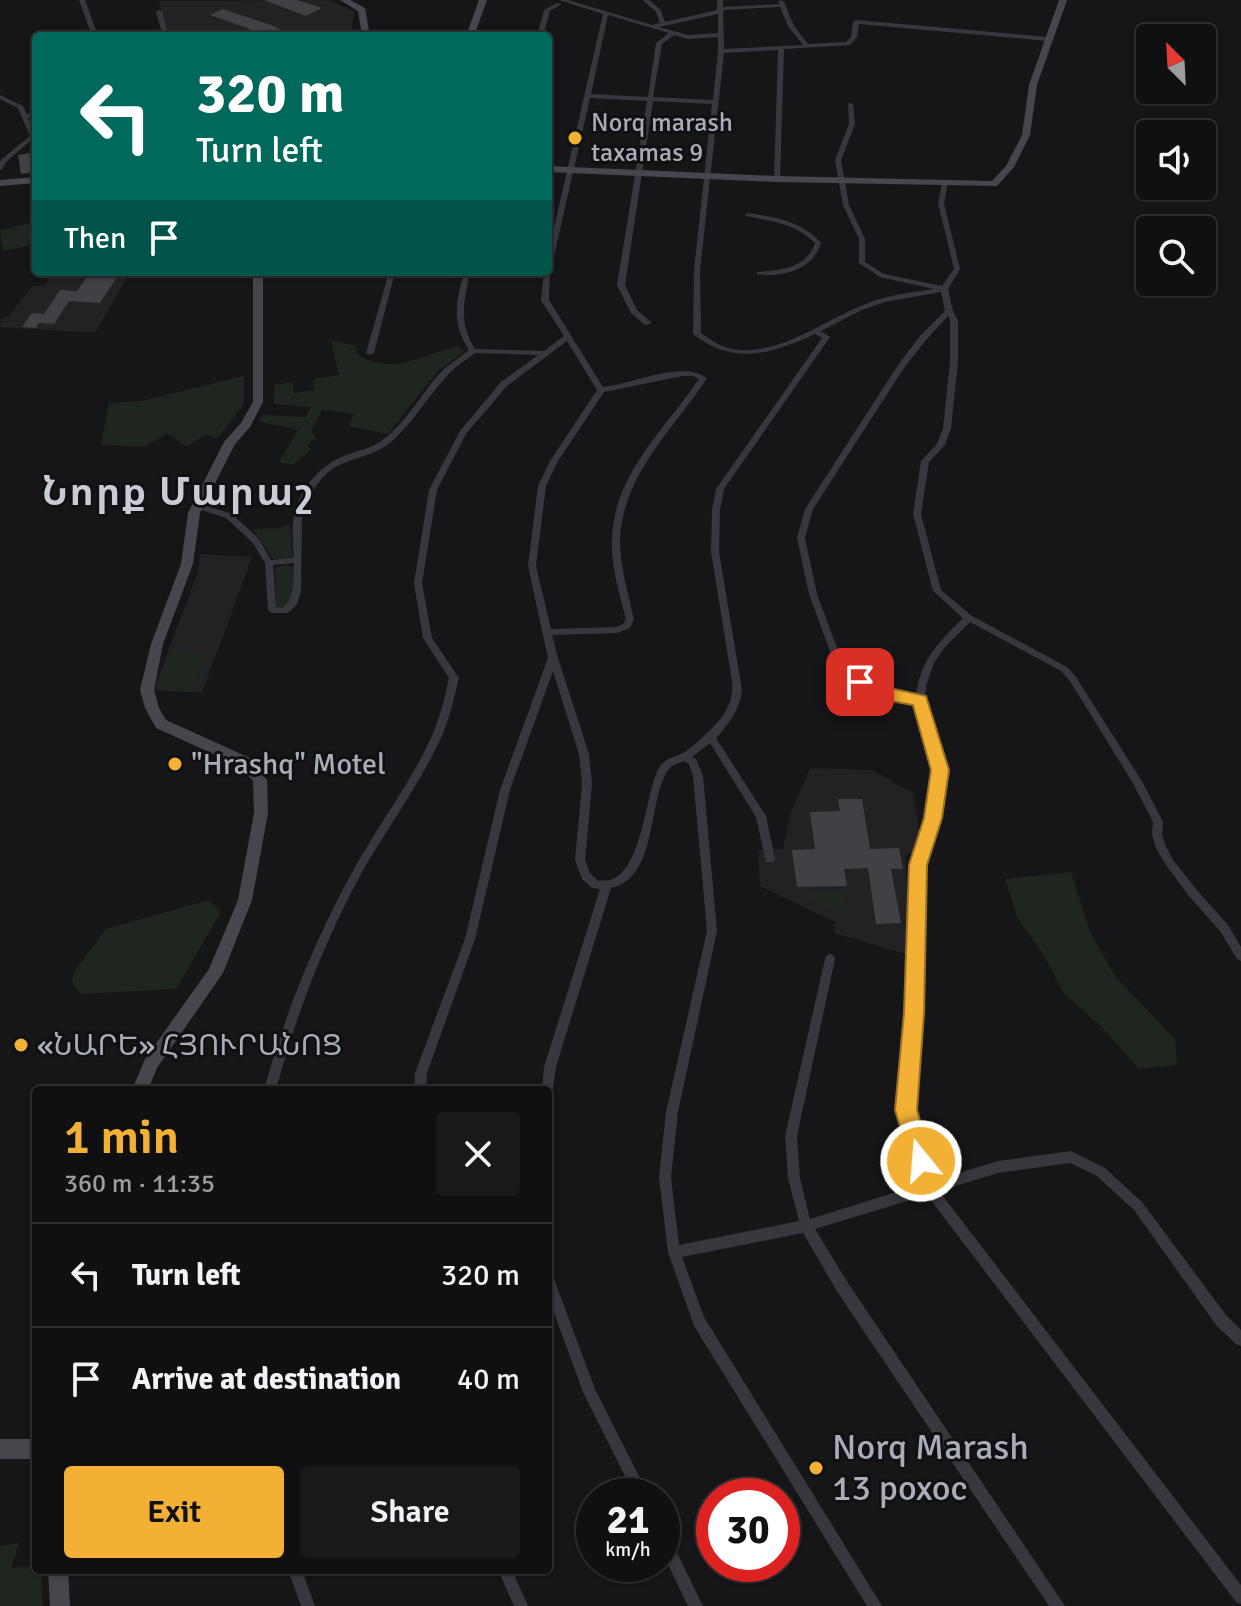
<!DOCTYPE html>
<html lang="en">
<head>
<meta charset="utf-8">
<style>
	:root { --surface:#101012; --page:#19191b; --text:#f1f3f6; --muted:#9c9d9f; --line:#303032; --accent:#f2b134 }
	body { margin:0; font-family:Signika,"Noto Sans Armenian",sans-serif; background:var(--page); color:var(--text); height:100vh; display:flex; flex-direction:column; font-size:30px; white-space:nowrap }
	* { box-sizing:border-box; margin:0 }
	p { font-size:26px; color:var(--muted) }
	.icon { flex:none; width:44px; height:44px; fill:none; stroke:currentColor; stroke-width:2; stroke-linecap:round; stroke-linejoin:round }
	.map { position:relative; flex:1; overflow:hidden }
	.details { position:absolute; left:32px; top:1086px; width:520px; height:488px; display:flex; flex-direction:column; background:var(--surface); border-radius:8px; box-shadow:0 2px 6px #0004,0 0 0 2px var(--line) }
	.details>* { flex:none }
	.hud { position:absolute; left:32px; top:32px; width:520px; height:244px; border-radius:8px; box-shadow:0 2px 6px #0004,0 0 0 2px var(--line); background:#00695c; color:#fff; overflow:hidden }
	.needle { width:52px; rotate:336deg }
	.tools { position:absolute; left:1136px; top:24px; display:grid; gap:16px }
	.tools a { display:grid; place-items:center; width:80px; height:80px; border-radius:8px; background:var(--surface); box-shadow:0 2px 6px #0004,0 0 0 2px var(--line); font-size:40px }
	.speed { position:absolute; left:576px; top:1478px; display:flex; gap:16px; font-size:40px; font-weight:700; text-align:center }
	.speed>* { display:grid; place-content:center; width:104px; height:104px; border-radius:50%; background:var(--surface); box-shadow:0 2px 6px #0004,0 0 0 2px var(--line); line-height:1 }
	.speed small { font-size:20px; font-weight:400 }
	.speed .limit { border:12px solid #d22; background:#fff; color:#111 }
	.pin { position:absolute; display:grid; place-items:center; width:68px; height:68px; color:#fff; margin:-34px; border-radius:16px; box-shadow:0 4px 12px #0006 }
	.me { position:absolute; width:88px; margin:-44px; rotate:343deg; stroke-linejoin:round; filter:drop-shadow(0 0 6px #0008) }
	.turn { display:flex; align-items:center; gap:28px; height:168px; padding:0 32px; font-size:36px }
	.turn .icon { width:104px; height:104px; stroke-width:2.5 }
	.turn b { display:block; font-size:56px; line-height:68px }
	.then { display:flex; align-items:center; height:76px; padding:0 32px; background:#0003; gap:16px; font-size:30px }
	.round { display:grid; place-items:center; flex:none; width:84px; height:84px; border-radius:8px; background:var(--page) }
	.overview { display:flex; align-items:center; justify-content:space-between; height:136px; padding:0 32px }
	h1 { font-size:48px; font-weight:600; line-height:60px; color:var(--accent) }
	.action { display:flex; gap:16px; margin-top:auto; padding:16px 32px }
	.action a { flex:1; height:92px; border-radius:8px; background:var(--accent); color:#111; font-size:32px; font-weight:600; line-height:92px; text-align:center }
	.action a+a { background:var(--page); color:var(--text) }
	ul { padding:0; list-style:none }
	li { display:flex; align-items:center; gap:24px; height:104px; padding:0 32px; border-top:2px solid var(--line) }
	li div { flex:1 }
	li b { display:block; font-size:30px }
	li em { font-style:normal }
	.map>svg:first-child { display:block }
	.built { fill:#222225 }
	.green { fill:#1e261f }
	.building { fill:#404145 }
	.lines { fill:none; stroke-linecap:round; stroke-linejoin:round }
	.street { fill:#37383d; fill-rule:evenodd }
	.secondary { fill:#45474d; fill-rule:evenodd }
	.route { fill:#f2b134; stroke:#9d7322; stroke-width:2 }
	.poi-dot { fill:#f2b134; stroke:#111113; stroke-width:3 }
	.labels { text-anchor:middle; dominant-baseline:central; stroke-width:6; stroke-linejoin:round; paint-order:stroke }
	.far-poi-label { font-size:26px; fill:#a8adb8; stroke:#111113; text-anchor:start }
	.poi-label { font-size:30px; fill:#a8adb8; stroke:#111113; text-anchor:start }
	.near-poi-label { font-size:36px; fill:#a8adb8; stroke:#111113; text-anchor:start }
	.district-label { font-size:38px; font-weight:bold; letter-spacing:2px; fill:#c9ccd4; stroke:#111113 }
</style>
</head>
<body>
<div class="map">
<svg width="1241" height="1606" viewBox="0 0 1241 1606">
	<rect width="100%" height="100%" fill="#161618"/>
	<!-- built -->
	<g class="built">
		<path d="M329 0 354 12 351 36H168L165 34 159 1Z"/>
		<path d="M53 272H130L95 333 0 327 2 318 9 316 32 286H44Z"/>
		<path d="M200 554 252 557 202 693 156 690 154 689 198 572Z"/>
		<path d="M810 768 872 770 913 793 920 834 915 851 905 856 910 952 905 954 834 933 835 922 760 886 758 850 783 849 790 815Z"/>
	</g>
	<!-- green -->
	<g class="green">
		<path d="M36 222 32 228 36 230V244L3 251 0 230Z"/>
		<path d="M331 340 356 346 357 354C390 377 424 354 458 346L464 352 438 371 388 434 348 426 354 414 322 410 311 432 316 438 307 446 312 449 293 465 279 462 298 430 258 421 262 415 306 417 311 407 274 404V385L293 382 294 393 314 390 313 379 339 375Z"/>
		<path d="M244 376V404L217 439 206 434 187 447 167 433 145 447 101 445 109 403 141 401Z"/>
		<path d="M290 524 293 558 274 560 253 529 279 528Z"/>
		<path d="M284 565 295 567V591L285 608H276L275 569Z"/>
		<path d="M169 652 204 655 191 691 155 689Z"/>
		<path d="M1071 872 1090 932 1115 976 1175 1039 1177 1065 1139 1069 1100 1025 1064 994 1045 957 1018 919 1005 879Z"/>
		<path d="M796 892 843 893 844 910 836 912Z"/>
		<path d="M209 900 221 912 176 989 81 994 72 982 74 972 106 929Z"/>
		<path d="M19 1543 11 1568 36 1566V1570H41L43 1606H0V1546Z"/>
	</g>
	<!-- building -->
	<g class="building">
		<path d="M264 0H297L322 8 306 16Z"/>
		<path d="M222 9 271 25 280 29 266 36H236L250 29 210 15Z"/>
		<path d="M36 152V172L21 174 18 155Z"/>
		<path d="M91 272H105L103 276 117 277 100 303 69 301 54 324 39 323 36 328 22 327 32 313 44 314 60 290 77 291Z"/>
		<path d="M838 799H862L870 849 899 848 903 869H891L901 923 876 924 868 868 844 869 847 886 797 887 792 850 815 849 810 812 840 811Z"/>
	</g>
	<g class="lines">
		<!-- street -->
		<g class="street">
			<path d="M79 0H85L98 36H92Z"/>
			<path d="M559 0H568L652 25 660 23 656 12 643 0H649L661 10 665 22 717 10V0H723V7L779 4 778 2 781 0 784 2 794 26 808 44 846 42 851 37 853 22 856 20 1048 37 1051 39 1048 41 859 24 857 37 850 45 784 49 780 179 777 181 774 179 778 50 724 53 700 270 701 333C707 337 715 343 722 346 766 363 817 325 856 308 881 296 907 293 934 289L880 277 859 263V239L843 205 835 160 849 124 848 103 853 104 855 124 841 160 849 205 865 239V262L884 274 942 286 954 269 938 203 942 183 945 181 948 183 944 203 960 269 948 289 953 311 958 321V362L951 428 945 445 929 462 921 514 941 590 972 616 1067 667 1076 677 1143 783 1163 822 1162 834 1166 847 1173 860 1196 889 1228 925 1241 947V961L1237 959 1220 931 1189 896 1166 865 1156 848 1152 834 1153 822 1134 785 1070 681 1061 671 970 622 945 647 934 663 926 686 925 700 945 770 938 818 923 865 920 1013 912 1110 933 1181 998 1161 1071 1151 1105 1168 1142 1202 1226 1315 1241 1330V1346L1236 1344 1216 1325 1134 1210 1097 1176 1070 1163 998 1173 939 1191 1241 1585V1604L1236 1602 927 1195 815 1229 848 1283 1065 1606H1049L838 1293 803 1233 682 1257 704 1317 882 1606H867L694 1326 668 1252 659 1177 666 1112 707 931 693 776 689 764 684 761C678 763 672 765 668 770 647 802 658 878 611 888L556 1067 552 1094 548 1095V1090H542L544 1067 600 889 592 888 582 879 575 860 582 784 579 754 553 671 510 790 475 939 427 1073 426 1090H414L415 1073 465 939 500 790 548 658 528 566 538 486 550 461 597 390 567 341 507 386 466 434 437 490 422 583 432 638 459 678C454 696 451 714 444 731 422 782 388 826 361 874 324 942 296 1015 276 1090H264C285 1013 315 939 354 869 380 822 413 780 434 731 441 714 445 696 449 678L423 638 414 583 429 490 460 431 501 382 538 355 475 353C465 361 454 367 446 377 427 398 412 424 390 443 370 459 343 457 324 476 313 488 305 503 302 519L301 591 297 604 288 613H272L268 610 265 563 253 543 226 518 195 508 194 506 198 503 232 514 259 539 271 560 294 558C293 545 292 533 293 521 296 495 316 469 339 458 362 448 373 451 393 431 413 412 425 388 444 369 452 362 461 357 469 350 451 322 456 303 464 272H470C464 301 458 322 475 349L544 351 564 336 541 300 544 272H548V254L603 14ZM780 7 788 26 803 45 724 49 723 12 724 10ZM718 14V33L688 35 659 27ZM608 15 669 33 656 43 648 97 591 94ZM674 35 688 39 718 37V51L713 100 653 97 662 44ZM590 98 647 101 617 285 631 313 645 325 652 323 637 310 625 285 653 101 712 104 694 270 693 334C734 366 772 354 815 334L822 338 716 489 712 510 711 552 732 681C734 704 723 718 707 733 699 740 692 748 683 753 673 758 664 758 658 770 645 796 642 871 610 880 607 881 602 880 598 881L590 873 585 860 592 784 589 754 558 658 552 635 617 633 630 628 634 619C628 593 620 566 620 540 622 475 674 429 707 378 680 360 634 384 603 387L549 300 550 271 551 269ZM941 292 945 311 920 336 898 365 805 509 797 538 809 594 839 676 874 693 916 703 935 770 928 818 913 865 908 1013 900 1110 922 1184 810 1219 800 1178 797 1136 835 959 834 956 830 954 826 956 825 959 785 1136 788 1178 799 1221 679 1245 671 1177 678 1112 717 931 703 776 696 759 692 757 710 743 756 817 766 862H774L775 859 766 816 716 738C729 724 740 709 742 690L719 552 720 510 724 489 830 337 821 331 862 310 885 302ZM948 316 950 321V362L943 428 937 444 921 461 913 514 933 591 963 618C939 642 920 660 916 696L879 688 846 672 817 594 805 538 813 509 904 368 926 340ZM683 376H693L699 379C665 429 613 475 612 540 611 566 619 593 626 619L623 624 616 627 551 629 536 566 546 486 558 461 604 392ZM294 563C294 579 295 597 283 608L276 607 273 565Z"/>
			<path d="M557 3 562 4 550 11 543 36H537L544 10Z"/>
			<path d="M159 10 162 12 169 36H163L156 12Z"/>
			<path d="M0 95 23 106 27 114 36 112V116L28 118 36 136 7 161 2 169 0 170V162L2 159 30 136 18 108 0 99Z"/>
			<path d="M748 213C775 217 802 221 821 243 813 270 782 278 757 274V272C780 270 806 269 815 243 796 224 771 221 746 216L745 215Z"/>
			<path d="M389 272H395L374 353 370 355 366 353Z"/>
			<path d="M548 1273 552 1275 554 1279 595 1389 649 1496H635L583 1392 548 1296Z"/>
			<path d="M662 1530 667 1532 703 1606H688L662 1552Z"/>
			<path d="M288 1570H302L315 1606H301Z"/>
			<path d="M498 1570H512L528 1606H514Z"/>
		</g>
		<!-- secondary -->
		<g class="secondary">
			<path d="M340 0H350L365 8 370 36H362L358 11Z"/>
			<path d="M479 0H487L474 36H466Z"/>
			<path d="M1059 0H1067L1037 85 1030 135 1014 167 997 186 777 182 548 172V166L777 176 992 181 1006 166 1022 135 1029 85Z"/>
			<path d="M36 177V183L0 186V180Z"/>
			<path d="M253 272H263V402L250 427 235 444 200 513 193 564 163 644 154 690 159 708 166 720 250 758 267 780 268 813 252 900 223 973 157 1068 148 1090H132L145 1059 209 969 238 900 254 813 253 781 240 766 156 728 145 708 140 690 151 644 181 564 188 513 224 442 241 423 253 402Z"/>
			<rect x="0" y="1439" width="36" height="20"/>
			<path d="M48 1570H68L70 1606H50Z"/>
		</g>
	</g>
	<!-- route -->
	<path class="route" d="M860 676 881 686 926 696 949 770 942 818 927 865 924 1013 917 1110 932 1161 929 1169 921 1172 913 1169 910 1161 895 1110 904 1013 909 865 924 818 931 770 913 705C893 701 865 699 852 682L854 678Z"/>
	<!-- markers -->
	<g class="poi-dot">
		<circle cx="575" cy="138" r="8"/>
		<circle cx="175" cy="764" r="8"/>
		<circle cx="21" cy="1045" r="8"/>
		<circle cx="816" cy="1468" r="8"/>
	</g>
	<g class="labels">
		<!-- far-poi labels -->
		<g class="far-poi-label">
			<text x="591" y="123">Norq marash<tspan x="591" dy="30">taxamas 9</tspan></text>
		</g>
		<!-- poi labels -->
		<g class="poi-label">
			<text x="191" y="764">"Hrashq" Motel</text>
			<text x="37" y="1045">«ՆԱՐԵ» ՀՅՈՒՐԱՆՈՑ</text>
		</g>
		<!-- near-poi labels -->
		<g class="near-poi-label">
			<text x="832" y="1447">Norq Marash<tspan x="832" dy="41">13 poxoc</tspan></text>
		</g>
		<!-- district labels -->
		<g class="district-label">
			<text x="178" y="492">Նորք Մարաշ</text>
		</g>
	</g>
</svg>
<div class="tools">
<a><svg class="needle" viewBox="-14 -14 28 28"><path d="M0-13l5 13h-10z" fill="#e53935"/><path d="M0 13l5-13h-10z" fill="#9c9d9f"/></svg></a>
<a><svg class="icon" aria-label="sound" viewBox="0 0 24 24"><path d="M4 9h4l5-4v14l-5-4H4zM17 9q2 3 0 6"/></svg></a>
<a><svg class="icon" aria-label="search" viewBox="0 0 24 24"><circle cx="10" cy="10" r="6"/><path d="M15 15l6 6"/></svg></a>
</div>
<div class="speed"><div>21<small>km/h</small></div><div class="limit">30</div></div>
<div class="pin" style="left:860px;top:682px;background:#d93025"><svg class="icon" aria-label="arrive" viewBox="0 0 24 24"><path d="M6 21V4h12l-3 4 3 4H6"/></svg></div>
<svg class="me" style="left:921px;top:1161px" viewBox="-20 -20 40 40"><circle r="17" fill="#f2b134" stroke="#fff" stroke-width="3"/><path d="M0-11L8 9 0 5-8 9z" fill="#fff"/></svg>
<div class="hud">
<div class="turn"><svg class="icon" aria-label="left" viewBox="0 0 24 24"><path d="M17 20v-9H6M10 6l-5 5 5 5"/></svg><div><b>320 m</b>Turn left</div></div>
<div class="then">Then<svg class="icon" aria-label="arrive" viewBox="0 0 24 24"><path d="M6 21V4h12l-3 4 3 4H6"/></svg></div>
</div>
<section class="details">
<div class="overview"><div><h1>1 min</h1><p>360 m · 11:35</p></div><a class="round"><svg class="icon" aria-label="close" viewBox="0 0 24 24"><path d="M6 6l12 12M18 6L6 18"/></svg></a></div>
<ul>
<li><svg class="icon" aria-label="left" viewBox="0 0 24 24"><path d="M17 20v-9H6M10 6l-5 5 5 5"/></svg><div><b>Turn left</b></div><em>320 m</em></li>
<li><svg class="icon" aria-label="arrive" viewBox="0 0 24 24"><path d="M6 21V4h12l-3 4 3 4H6"/></svg><div><b>Arrive at destination</b></div><em>40 m</em></li>
</ul>
<div class="action"><a>Exit</a><a>Share</a></div>
</section>
</div>
</body>
</html>
